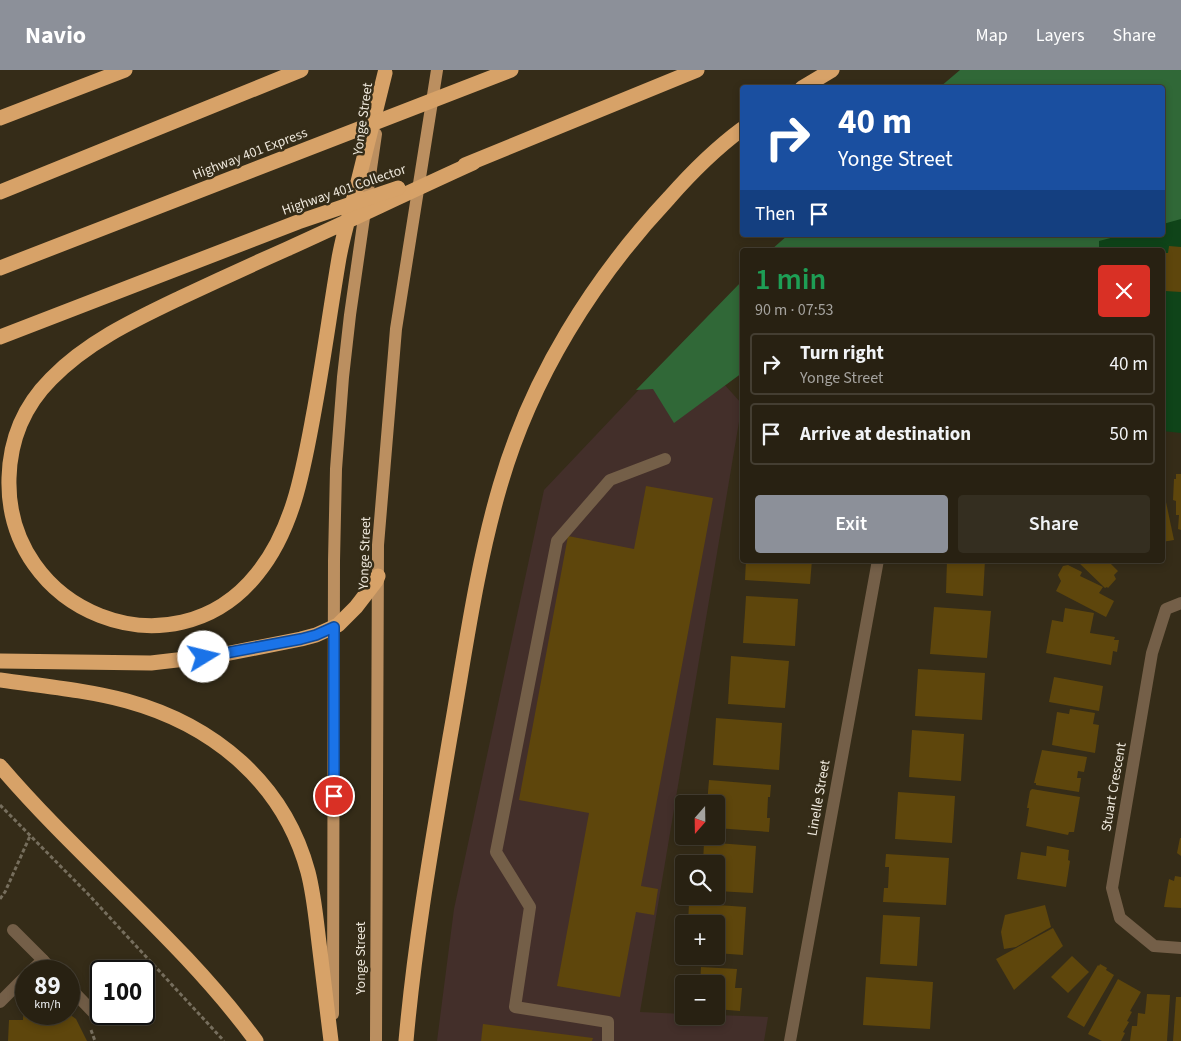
<!DOCTYPE html>
<html lang="en">
<head>
<meta charset="utf-8">
<style>
	:root { --surface:#282112; --page:#342e20; --text:#f1f3f6; --muted:#a5a39f; --line:#443e32; --accent:#8c9099 }
	body { margin:0; font-family:"Source Sans 3",sans-serif; background:var(--page); color:var(--text); height:100vh; display:flex; flex-direction:column; font-size:19px; white-space:nowrap }
	* { box-sizing:border-box; margin:0 }
	p { font-size:16px; color:var(--muted) }
	.icon { flex:none; width:28px; height:28px; fill:none; stroke:currentColor; stroke-width:2; stroke-linecap:round; stroke-linejoin:round }
	.map { position:relative; flex:1; overflow:hidden }
	.side { position:absolute; left:740px; top:178px; width:425px; height:315px; display:flex; flex-direction:column; background:var(--surface); border-radius:5px; box-shadow:0 2px 8px #0003,0 0 0 1px var(--line) }
	.side>* { flex:none }
	.banner { position:absolute; left:740px; top:15px; width:425px; height:152px; border-radius:5px; box-shadow:0 2px 8px #0003,0 0 0 1px var(--line); background:#1a4fa0; color:#fff; overflow:hidden }
	.needle { width:32px; rotate:200deg }
	.tools { position:absolute; left:675px; top:725px; display:grid; gap:10px }
	.tools a { display:grid; place-items:center; width:50px; height:50px; border-radius:5px; background:var(--surface); box-shadow:0 2px 8px #0003,0 0 0 1px var(--line); font-size:25px }
	.speed { position:absolute; left:15px; top:890px; display:flex; gap:10px; font-size:25px; font-weight:700; text-align:center }
	.speed>* { display:grid; place-content:center; width:65px; height:65px; border-radius:50%; background:var(--surface); box-shadow:0 2px 8px #0003,0 0 0 1px var(--line); line-height:1 }
	.speed small { font-size:12px; font-weight:400 }
	.speed .limit { border:2px solid #111; border-radius:8px; background:#fff; color:#111 }
	.pin { position:absolute; display:grid; place-items:center; width:42px; height:42px; color:#fff; margin:-21px; border:2px solid #fff; border-radius:50%; box-shadow:0 1px 5px #0007 }
	.me { position:absolute; width:55px; margin:-28px; rotate:81deg; stroke-linejoin:round; filter:drop-shadow(0 0 4px #0008) }
	.turn { display:flex; align-items:center; gap:18px; height:105px; padding:0 15px; font-size:22px }
	.turn .icon { width:65px; height:65px; stroke-width:2.5 }
	.turn b { display:block; font-size:35px; line-height:42px }
	.then { display:flex; align-items:center; height:48px; padding:0 15px; background:#0003; gap:10px; font-size:19px }
	.round { display:grid; place-items:center; flex:none; width:52px; height:52px; border-radius:5px; background:var(--page) }
	.headline { display:flex; align-items:center; justify-content:space-between; height:85px; padding:0 15px }
	h1 { font-size:30px; font-weight:600; line-height:38px; color:#1e9e55 }
	.action { display:flex; gap:10px; margin-top:auto; padding:10px 15px }
	.action a { flex:1; height:58px; border-radius:5px; background:var(--accent); color:#fff; font-size:20px; font-weight:600; line-height:58px; text-align:center }
	.action a+a { background:var(--page); color:var(--text) }
	ul { padding:0; list-style:none }
	li { display:flex; align-items:center; gap:15px; height:62px; margin:0 10px 8px; padding:0 5px; border:2px solid var(--line); border-radius:5px }
	li div { flex:1 }
	li b { display:block; font-size:19px }
	li em { font-style:normal }
	header { display:flex; align-items:center; gap:30px; box-sizing:border-box; height:70px; padding:0 25px; background:var(--accent); color:#fff }
	header strong { font-size:24px }
	nav { display:flex; gap:28px; margin-inline-start:auto; font-size:18px }
	.map>svg:first-child { display:block }
	.commercial { fill:#432f2a }
	.green { fill:#0f4419 }
	.forest { fill:#306837 }
	.building { fill:#5e460c }
	.lines { fill:none; stroke-linecap:round; stroke-linejoin:round }
	.path { stroke:#766e5d; stroke-width:3; stroke-dasharray:4 2.5; stroke-linecap:butt }
	.minor { stroke:#745f48; stroke-width:12 }
	.major { stroke:#bb8f60; stroke-width:12 }
	.highway { stroke:#d7a268; stroke-width:15 }
	.route-casing { stroke:#114b97; stroke-width:12 }
	.route { stroke:#1a73e8; stroke-width:9 }
	.labels { text-anchor:middle; dominant-baseline:central; stroke-width:5; stroke-linejoin:round; paint-order:stroke }
	.street-label { font-size:14px; fill:#ede7db; stroke:#352c18 }
</style>
</head>
<body>
<header>
<strong>Navio</strong>
<nav><a>Map</a><a>Layers</a><a>Share</a></nav>
</header>
<div class="map">
<svg width="1181" height="971" viewBox="0 0 1181 971">
	<rect width="100%" height="100%" fill="#352c18"/>
	<!-- commercial -->
	<path class="commercial" d="M685 271 742 334 640 942 684 944V946L716 945 768 947 764 971H437L454 839 544 420Z"/>
	<!-- green -->
	<path class="green" d="M1181 0V363L1163 361 1162 180H778L793 165H1162V18Z"/>
	<!-- forest -->
	<g class="forest">
		<path d="M960 0H1181V149L1163 154 1162 18 940 17Z"/>
		<path d="M788 165H1122L1099 171V180H771Z"/>
		<path d="M742 211V303L674 353 653 319 636 320Z"/>
	</g>
	<!-- building -->
	<g class="building">
		<path d="M1169 176 1181 177V222L1165 221V227H1162V183H1168Z"/>
		<path d="M1176 404H1181V460L1178 459 1179 445H1176V431L1173 430 1174 409H1176Z"/>
		<path d="M1162 413 1174 470 1162 472Z"/>
		<path d="M646 416 713 428 641 816 658 819 654 845 636 842 620 927 557 916 589 743 519 730 568 466 634 479Z"/>
		<path d="M746 490H812L810 514 745 510Z"/>
		<path d="M947 490H985L983 526 946 523Z"/>
		<path d="M1076 490H1107L1118 501 1114 505 1116 509 1108 518 1107 517 1105 518Z"/>
		<path d="M1068 495 1082 502 1080 506 1103 517 1099 523 1114 531 1106 547 1056 521 1061 511 1058 505 1063 496Z"/>
		<path d="M746 526 798 529 795 576 743 573Z"/>
		<path d="M934 537 991 541 987 588 930 584Z"/>
		<path d="M1065 538 1094 543 1090 563 1115 567 1114 570H1119L1117 582 1113 581 1111 595 1046 583 1052 550 1063 552Z"/>
		<path d="M731 586 789 591 785 638 728 634Z"/>
		<path d="M918 599 985 603 982 650 915 646Z"/>
		<path d="M1054 607 1103 616 1099 641 1049 632Z"/>
		<path d="M1070 639 1095 643 1093 654 1099 655 1095 683 1052 675 1057 642 1069 644Z"/>
		<path d="M716 648 782 653 779 700 713 695Z"/>
		<path d="M912 660 964 664 961 711 909 707Z"/>
		<path d="M1042 680 1087 687 1084 702 1078 701 1077 708H1081L1079 722 1036 715V713H1034Z"/>
		<path d="M709 710 771 715 770 727H768L767 748H770L769 762 716 758V734H707Z"/>
		<path d="M1032 719 1080 727 1074 762H1069L1068 765 1026 756 1029 738H1027L1030 721Z"/>
		<path d="M898 722 955 726 952 773 895 769Z"/>
		<path d="M1180 768H1181V786L1177 783Z"/>
		<path d="M704 772 756 776 753 823 716 821V794H703Z"/>
		<path d="M1047 776 1069 780 1068 790 1070 791 1066 817 1017 809 1021 782 1046 786Z"/>
		<path d="M886 784 949 788 946 835 883 832 884 818H888L889 797H885Z"/>
		<path d="M1175 806 1181 807V838L1164 837 1169 809 1174 811Z"/>
		<path d="M689 833 746 837 743 885 716 883V854H688Z"/>
		<path d="M1045 835 1051 857 1016 877 1004 879 1001 862 1005 845Z"/>
		<path d="M883 845 920 847 917 896 880 894Z"/>
		<path d="M1053 858 1063 876 1014 920 996 889Z"/>
		<path d="M1072 886 1089 902 1068 923 1051 907Z"/>
		<path d="M1100 894 1107 898 1106 900 1114 905 1084 957 1067 947 1098 895 1099 896Z"/>
		<path d="M701 897 737 899 735 918H742L740 941 716 939V914H700Z"/>
		<path d="M866 907 933 912 930 959 863 955Z"/>
		<path d="M1118 909 1141 922 1130 941 1132 942 1127 951 1129 952 1123 962 1125 963 1121 971H1102L1088 964Z"/>
		<path d="M679 914H684V939H678Z"/>
		<path d="M1147 924 1170 925 1167 971H1130L1132 956H1137L1138 943 1145 944Z"/>
		<path d="M1176 927H1181V971H1173Z"/>
		<path d="M24 930H26V944H69L76 949 87 971H8L9 950H23Z"/>
		<path d="M483 954 593 968 592 971H481Z"/>
	</g>
	<g class="lines">
		<!-- path -->
		<g class="path">
			<path d="M0 735 88 824 224 971"/>
			<path d="M0 829 5 822 30 766"/>
			<path d="M91 960 95 971"/>
		</g>
		<!-- minor -->
		<g class="minor">
			<path d="M1181 533 1166 539 1152 583 1112 818 1120 848 1154 876 1181 878"/>
			<path d="M13 860 43 890"/>
			<path d="M31 901 43 890 53 901"/>
			<path d="M69 917 94 943"/>
			<path d="M0 932 26 906"/>
			<path d="M608 971V952L515 937 530 837 496 782 557 471 610 410 665 389"/>
			<path d="M790 971 878 490"/>
		</g>
		<!-- major -->
		<g class="major">
			<path d="M333 944 334 491 336 399 343 307 350 245 376 64"/>
			<path d="M376 971 378 475 396 259 437 0"/>
		</g>
		<!-- highway -->
		<g class="highway">
			<path d="M385 3C375 43 365 84 355 124 349 145 343 166 339 188 330 241 323 294 313 347 303 401 293 460 257 504 173 609 5 542 9 408 10 370 24 336 51 309 87 272 134 250 180 228 216 211 251 195 287 179 349 151 411 121 473 93"/>
			<path d="M802 18 832 0"/>
			<path d="M0 48 125 0"/>
			<path d="M465 95 697 0"/>
			<path d="M0 122 301 0"/>
			<path d="M0 198 511 0"/>
			<path d="M0 267 298 152 398 118"/>
			<path d="M0 591 151 593 220 585 301 569 316 565 338 555 356 537 376 511 378 506"/>
			<path d="M0 610C42 616 86 620 127 631 214 655 284 713 308 802 314 825 316 849 319 873 323 906 327 938 331 971"/>
			<path d="M0 696C81 791 182 870 256 971"/>
			<path d="M406 971C415 869 433 768 450 667 465 583 476 498 500 416 531 308 593 209 669 128 691 103 715 79 742 59"/>
		</g>
	</g>
	<g class="lines">
		<defs>
			<path id="route" d="M204 587 301 569 316 565 334 557V726"/>
		</defs>
		<!-- route casing -->
		<use href="#route" class="route-casing"/>
		<!-- route -->
		<use href="#route" class="route"/>
	</g>
	<g class="labels">
		<!-- street labels -->
		<g class="street-label">
			<text transform="translate(363 49) rotate(-82)">Yonge Street</text>
			<text transform="translate(250 84) rotate(-21)">Highway 401 Express</text>
			<text transform="translate(344 120) rotate(-19)">Highway 401 Collector</text>
			<text transform="translate(365 483) rotate(-88)">Yonge Street</text>
			<text transform="translate(1114 717) rotate(-80)">Stuart Crescent</text>
			<text transform="translate(819 728) rotate(-80)">Linelle Street</text>
			<text transform="translate(361 888) rotate(-90)">Yonge Street</text>
		</g>
	</g>
</svg>
<div class="tools">
<a><svg class="needle" viewBox="-14 -14 28 28"><path d="M0-13l5 13h-10z" fill="#e53935"/><path d="M0 13l5-13h-10z" fill="#a5a39f"/></svg></a>
<a><svg class="icon" aria-label="search" viewBox="0 0 24 24"><circle cx="10" cy="10" r="6"/><path d="M15 15l6 6"/></svg></a>
<a>+</a>
<a>−</a>
</div>
<div class="speed"><div>89<small>km/h</small></div><div class="limit">100</div></div>
<div class="pin" style="left:334px;top:726px;background:#d93025"><svg class="icon" aria-label="arrive" viewBox="0 0 24 24"><path d="M6 21V4h12l-3 4 3 4H6"/></svg></div>
<svg class="me" style="left:204px;top:587px" viewBox="-20 -20 40 40"><circle r="19" fill="#fff"/><path d="M0-13L10 11 0 6-10 11z" fill="#1a73e8"/></svg>
<div class="banner">
<div class="turn"><svg class="icon" aria-label="right" viewBox="0 0 24 24"><path d="M7 20v-9h11M14 6l5 5-5 5"/></svg><div><b>40 m</b>Yonge Street</div></div>
<div class="then">Then<svg class="icon" aria-label="arrive" viewBox="0 0 24 24"><path d="M6 21V4h12l-3 4 3 4H6"/></svg></div>
</div>
<section class="side">
<div class="headline"><div><h1>1 min</h1><p>90 m · 07:53</p></div><a class="round" style="background:#d93025;color:#fff"><svg class="icon" aria-label="close" viewBox="0 0 24 24"><path d="M6 6l12 12M18 6L6 18"/></svg></a></div>
<ul>
<li><svg class="icon" aria-label="right" viewBox="0 0 24 24"><path d="M7 20v-9h11M14 6l5 5-5 5"/></svg><div><b>Turn right</b><p>Yonge Street</p></div><em>40 m</em></li>
<li><svg class="icon" aria-label="arrive" viewBox="0 0 24 24"><path d="M6 21V4h12l-3 4 3 4H6"/></svg><div><b>Arrive at destination</b></div><em>50 m</em></li>
</ul>
<div class="action"><a>Exit</a><a>Share</a></div>
</section>
</div>
</body>
</html>
